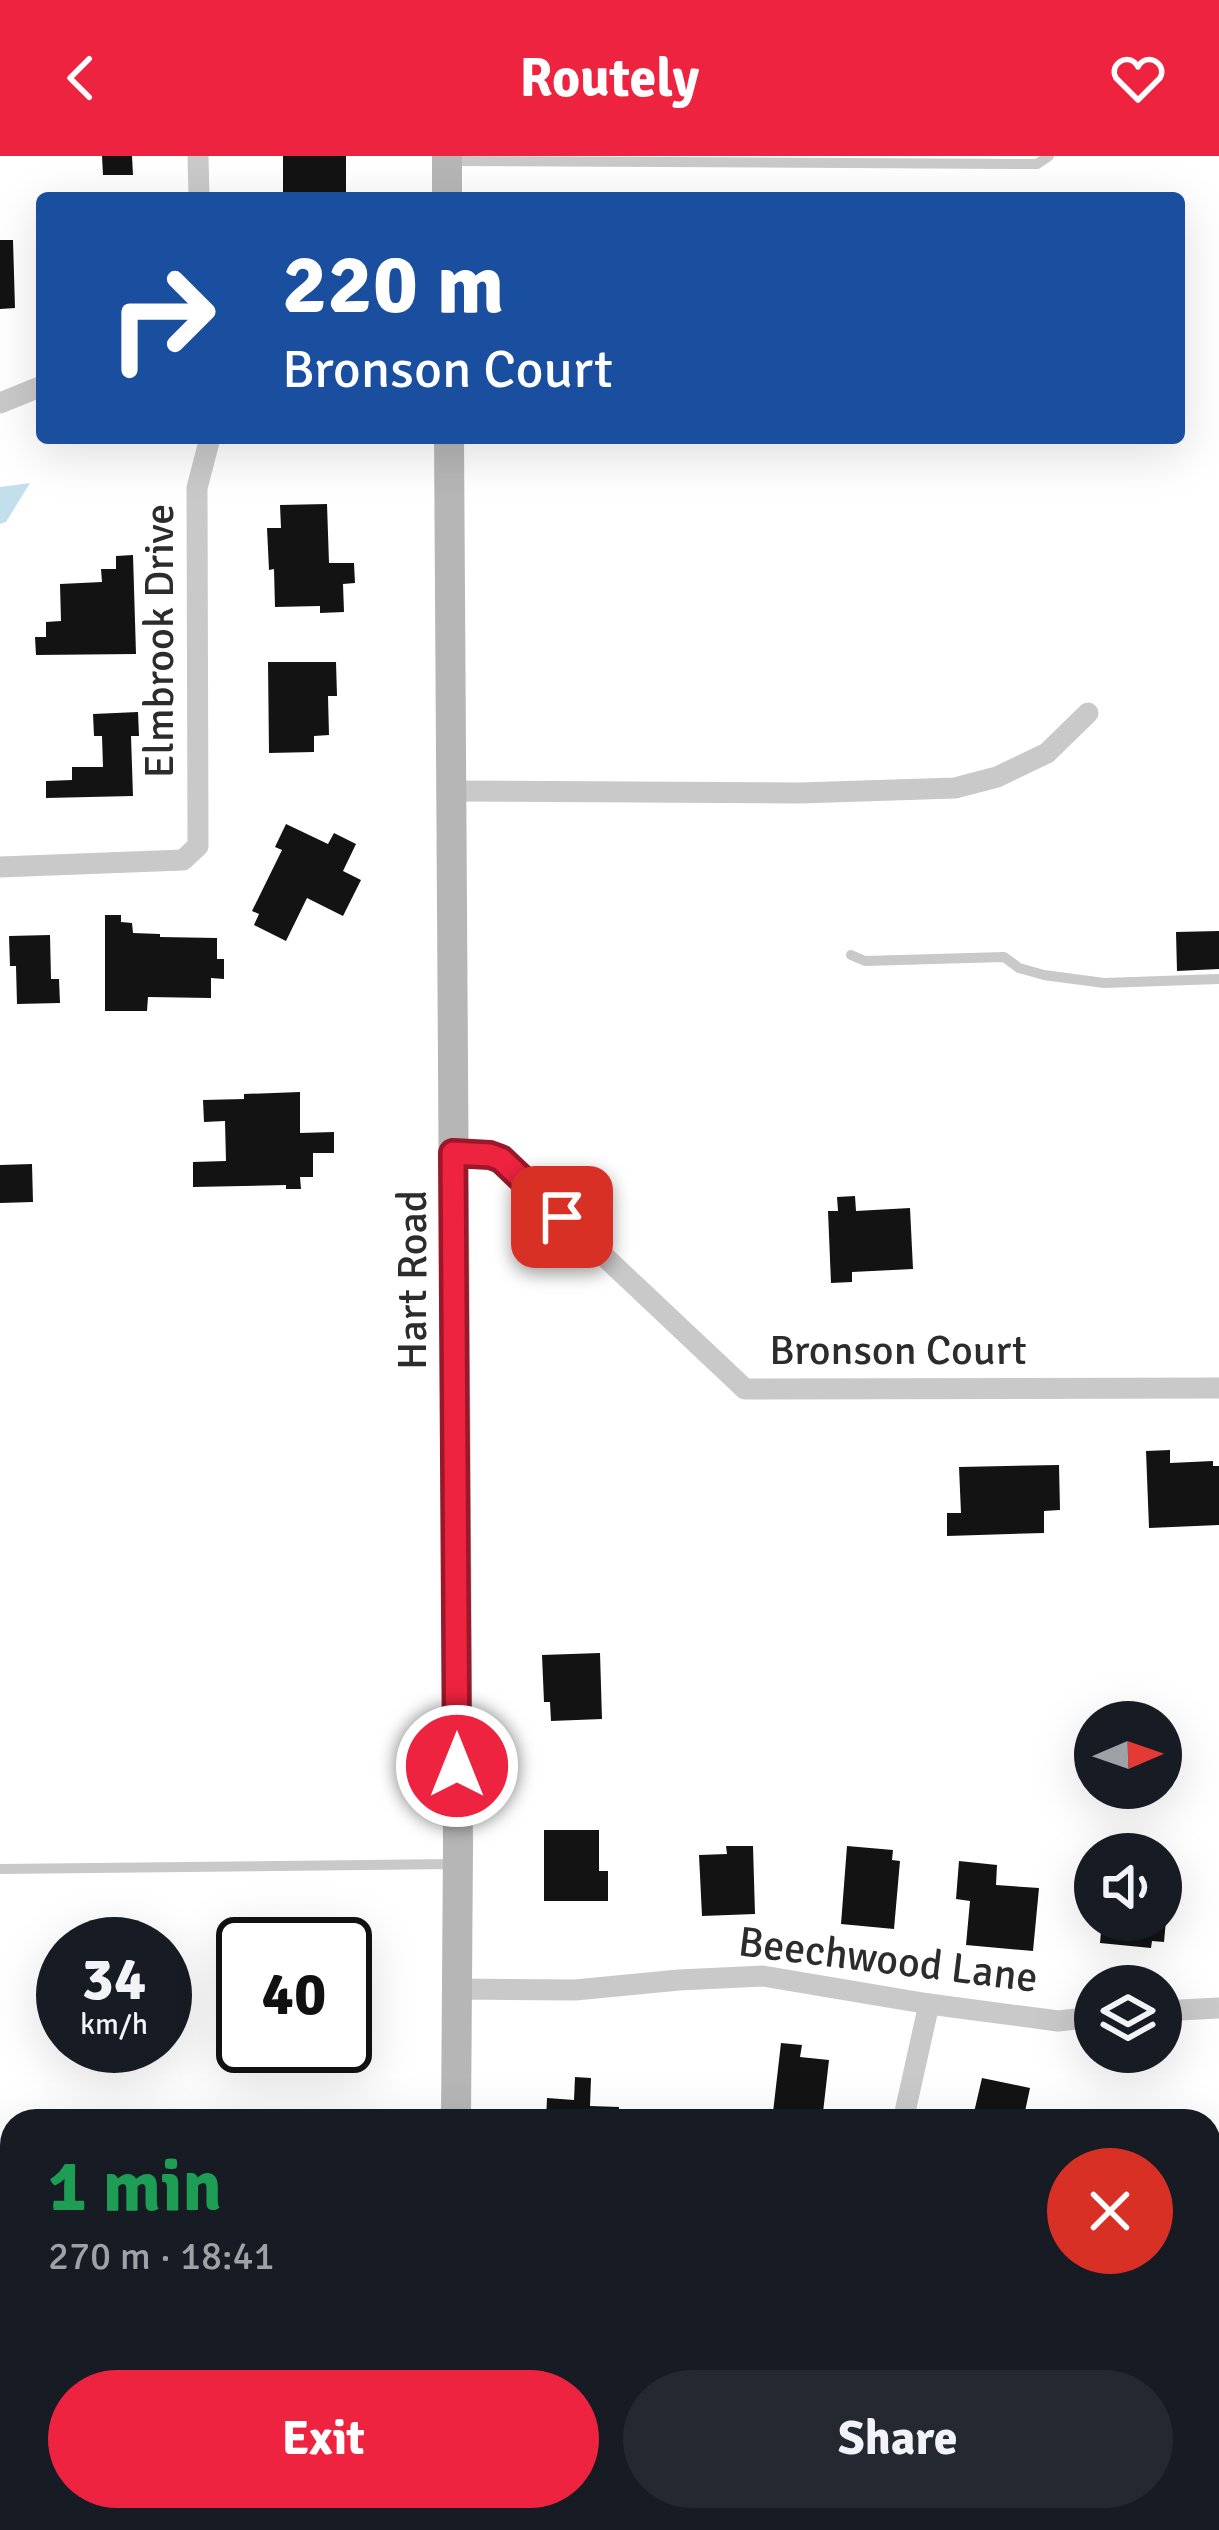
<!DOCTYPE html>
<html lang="en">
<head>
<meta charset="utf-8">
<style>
	:root { --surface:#171b24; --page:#242831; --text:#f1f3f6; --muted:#9ea1a6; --accent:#ee2340 }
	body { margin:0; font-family:Signika,sans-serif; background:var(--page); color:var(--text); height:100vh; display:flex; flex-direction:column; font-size:45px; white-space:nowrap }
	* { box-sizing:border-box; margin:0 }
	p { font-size:39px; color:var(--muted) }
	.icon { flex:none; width:66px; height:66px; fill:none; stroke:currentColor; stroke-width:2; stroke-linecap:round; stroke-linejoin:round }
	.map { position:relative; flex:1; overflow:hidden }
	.details { position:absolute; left:0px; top:1953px; width:1221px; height:423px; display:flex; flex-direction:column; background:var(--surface); border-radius:36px 36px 0 0; box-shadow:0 12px 48px #0002 }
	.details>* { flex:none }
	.guide { position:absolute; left:36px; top:36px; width:1149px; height:252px; border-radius:12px; box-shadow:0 12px 48px #0002; background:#1a4fa0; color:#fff; overflow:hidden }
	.needle { width:78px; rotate:88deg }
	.buttons { position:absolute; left:1074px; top:1545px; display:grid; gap:24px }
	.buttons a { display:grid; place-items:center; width:108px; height:108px; border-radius:50%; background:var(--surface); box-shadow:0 12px 48px #0002; font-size:60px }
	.speed { position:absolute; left:36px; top:1761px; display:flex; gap:24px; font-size:60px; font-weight:700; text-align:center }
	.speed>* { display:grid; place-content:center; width:156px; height:156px; border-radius:50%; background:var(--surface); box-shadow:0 12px 48px #0002; line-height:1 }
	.speed small { font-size:30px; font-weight:400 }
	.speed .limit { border:6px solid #111; border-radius:18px; background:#fff; color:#111 }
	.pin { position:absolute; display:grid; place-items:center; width:102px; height:102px; color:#fff; margin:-51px; border-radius:24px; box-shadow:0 6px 18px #0006 }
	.me { position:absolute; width:132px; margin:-66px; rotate:0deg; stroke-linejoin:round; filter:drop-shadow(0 0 9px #0008) }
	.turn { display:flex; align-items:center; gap:42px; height:252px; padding:0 48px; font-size:54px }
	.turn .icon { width:156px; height:156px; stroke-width:2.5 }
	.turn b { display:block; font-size:84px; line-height:102px }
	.round { display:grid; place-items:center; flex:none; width:126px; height:126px; border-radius:63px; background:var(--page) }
	.overview { display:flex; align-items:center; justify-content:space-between; height:204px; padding:0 48px }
	h1 { font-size:72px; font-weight:700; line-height:90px; color:#1e9e55 }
	.primary-button { display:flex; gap:24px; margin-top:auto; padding:24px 48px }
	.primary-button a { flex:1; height:138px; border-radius:72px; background:var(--accent); color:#fff; font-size:48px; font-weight:700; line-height:138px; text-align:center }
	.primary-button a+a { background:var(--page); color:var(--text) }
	header { display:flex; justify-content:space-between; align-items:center; height:156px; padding:0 48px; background:var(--accent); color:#fff; font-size:54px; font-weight:700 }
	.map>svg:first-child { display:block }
	.water { fill:#c3dfec }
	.building { fill:#131313 }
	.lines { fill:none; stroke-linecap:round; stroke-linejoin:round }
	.lane { stroke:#c9c9c9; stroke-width:10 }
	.street { stroke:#c9c9c9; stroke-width:21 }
	.secondary { stroke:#b6b6b6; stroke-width:30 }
	.route-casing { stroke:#9b172a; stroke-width:30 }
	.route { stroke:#ee2340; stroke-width:21 }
	.labels { text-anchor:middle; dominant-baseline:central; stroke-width:12; stroke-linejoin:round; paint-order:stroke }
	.street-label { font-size:42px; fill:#2c2c2c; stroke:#fff }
</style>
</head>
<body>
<header><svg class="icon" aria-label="back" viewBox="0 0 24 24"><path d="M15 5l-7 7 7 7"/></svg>Routely<svg class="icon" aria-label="heart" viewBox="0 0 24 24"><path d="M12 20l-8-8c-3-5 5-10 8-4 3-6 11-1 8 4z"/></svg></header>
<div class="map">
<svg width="1219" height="2374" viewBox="0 0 1219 2374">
	<rect width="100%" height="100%" fill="#fff"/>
	<!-- water -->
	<path class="water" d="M30 327 6 366 0 368V331Z"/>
	<!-- building -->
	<g class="building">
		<path d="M102 0H132L133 19H103Z"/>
		<rect x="283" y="0" width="63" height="42"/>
		<path d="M0 84H13L15 152 0 153Z"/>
		<path d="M327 348 329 407H354L355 427 343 428 344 456 320 457V450L275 451 274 413 269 414 267 372H281L280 349Z"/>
		<path d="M133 399 136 498 36 499 35 481H46V466L61 465 60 428 102 426 101 413H116V400Z"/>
		<path d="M268 506H336L337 540H328L329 579 314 580V596L269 597Z"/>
		<path d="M138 556 139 580H131L133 640 46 642V625L72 624V611H103L102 580H94L93 558Z"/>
		<path d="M286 668 328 688 334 677 356 688 343 715 361 724 343 760 307 742 286 785 254 769 259 758 252 755 282 694 275 691Z"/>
		<path d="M105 759H121V766L132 767 133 777 160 778V781L217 782V803H224V823L211 822V842L148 841 147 855H105Z"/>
		<path d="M1219 775V813L1177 815 1176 776Z"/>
		<path d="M50 779 51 823H59L60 847 17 848 16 810H10L9 780Z"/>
		<path d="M300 936V977L334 976V997H313V1021H300L301 1033H286V1029L193 1031V1006L226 1005 225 965 204 966 203 944 244 943V938Z"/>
		<path d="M32 1008 33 1046 0 1047V1009Z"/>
		<path d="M855 1040 856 1055 910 1052 913 1113 852 1116V1126L831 1127 828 1055H838L837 1041Z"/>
		<path d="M1170 1294V1307L1213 1305V1310H1219V1369L1149 1372 1146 1295Z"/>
		<path d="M1059 1309 1060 1354 1044 1355V1377L947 1380V1357H961L959 1311Z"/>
		<path d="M600 1497 602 1563 551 1565 550 1546H544L542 1499Z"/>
		<path d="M544 1674H599V1715H608V1745H544Z"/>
		<path d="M726 1690H753L755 1758 702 1760 699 1699 727 1698Z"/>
		<path d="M847 1690 893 1694 892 1704 900 1705 894 1773 841 1768Z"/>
		<path d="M959 1705 997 1709 996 1729 1039 1732 1033 1795 966 1789 970 1745 956 1743Z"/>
		<path d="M1102 1764H1166L1164 1786 1152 1785 1151 1792 1100 1787Z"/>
		<path d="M781 1887 802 1889 800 1901 829 1904 822 1965H772Z"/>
		<path d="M575 1921 591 1922 590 1950 619 1951V1965H546L547 1942 574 1944Z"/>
		<path d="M982 1922 1030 1932 1023 1965H972Z"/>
	</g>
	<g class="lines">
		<!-- lane -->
		<g class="lane">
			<path d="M450 5 1037 8 1049 0"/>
			<path d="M851 799 865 805 1004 801 1019 812 1044 819 1104 827 1219 823"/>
			<path d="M0 1713 455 1708"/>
		</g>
		<!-- street -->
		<g class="street">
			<path d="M198 0 199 42"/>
			<path d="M0 247 42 230"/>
			<path d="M451 635 800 637 955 632 997 621 1047 597 1088 557"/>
			<path d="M0 711 183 704 198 690 197 332 210 282"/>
			<path d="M453 997 490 999 501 1003 745 1233 1219 1232"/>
			<path d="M457 1833 575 1834 679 1824 763 1820 929 1848 1058 1865 1095 1861"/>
			<path d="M1161 1855 1219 1852"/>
			<path d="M903 1965 929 1848"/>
			<path d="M878 2364V2374"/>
		</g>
		<!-- secondary -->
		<g class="secondary">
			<path d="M447 0V42"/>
			<path d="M449 282 458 1691 456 1965"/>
			<path d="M452 2374 453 2364"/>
		</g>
	</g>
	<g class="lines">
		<defs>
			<path id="route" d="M457 1610 453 997 490 999 501 1003 562 1061"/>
		</defs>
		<!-- route casing -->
		<use href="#route" class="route-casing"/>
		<!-- route -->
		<use href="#route" class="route"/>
	</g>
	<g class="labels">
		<!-- street labels -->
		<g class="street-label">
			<text transform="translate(159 485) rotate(-90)">Elmbrook Drive</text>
			<text transform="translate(412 1124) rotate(-90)">Hart Road</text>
			<text x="898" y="1194">Bronson Court</text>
			<text transform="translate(888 1804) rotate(7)">Beechwood Lane</text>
		</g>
	</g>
</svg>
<div class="buttons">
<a><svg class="needle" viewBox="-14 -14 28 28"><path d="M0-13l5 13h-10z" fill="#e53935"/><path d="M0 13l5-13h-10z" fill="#9ea1a6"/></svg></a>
<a><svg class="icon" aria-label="sound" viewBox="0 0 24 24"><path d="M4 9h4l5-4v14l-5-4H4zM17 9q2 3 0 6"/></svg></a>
<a><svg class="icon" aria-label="layers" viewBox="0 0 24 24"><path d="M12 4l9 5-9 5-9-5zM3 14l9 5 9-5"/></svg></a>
</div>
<div class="speed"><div>34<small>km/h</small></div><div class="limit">40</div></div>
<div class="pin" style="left:562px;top:1061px;background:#d93025"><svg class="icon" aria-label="arrive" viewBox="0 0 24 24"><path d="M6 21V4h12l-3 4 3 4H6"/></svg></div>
<svg class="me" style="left:457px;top:1610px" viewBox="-20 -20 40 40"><circle r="17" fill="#ee2340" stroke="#fff" stroke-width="3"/><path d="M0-11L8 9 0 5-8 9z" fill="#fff"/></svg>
<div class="guide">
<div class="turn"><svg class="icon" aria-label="right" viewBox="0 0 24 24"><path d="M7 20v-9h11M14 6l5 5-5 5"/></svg><div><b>220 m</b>Bronson Court</div></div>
</div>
<section class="details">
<div class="overview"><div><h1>1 min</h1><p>270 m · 18:41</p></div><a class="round" style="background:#d93025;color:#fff"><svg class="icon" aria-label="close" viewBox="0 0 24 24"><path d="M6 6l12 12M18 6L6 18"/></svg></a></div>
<div class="primary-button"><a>Exit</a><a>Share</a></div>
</section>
</div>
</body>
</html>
